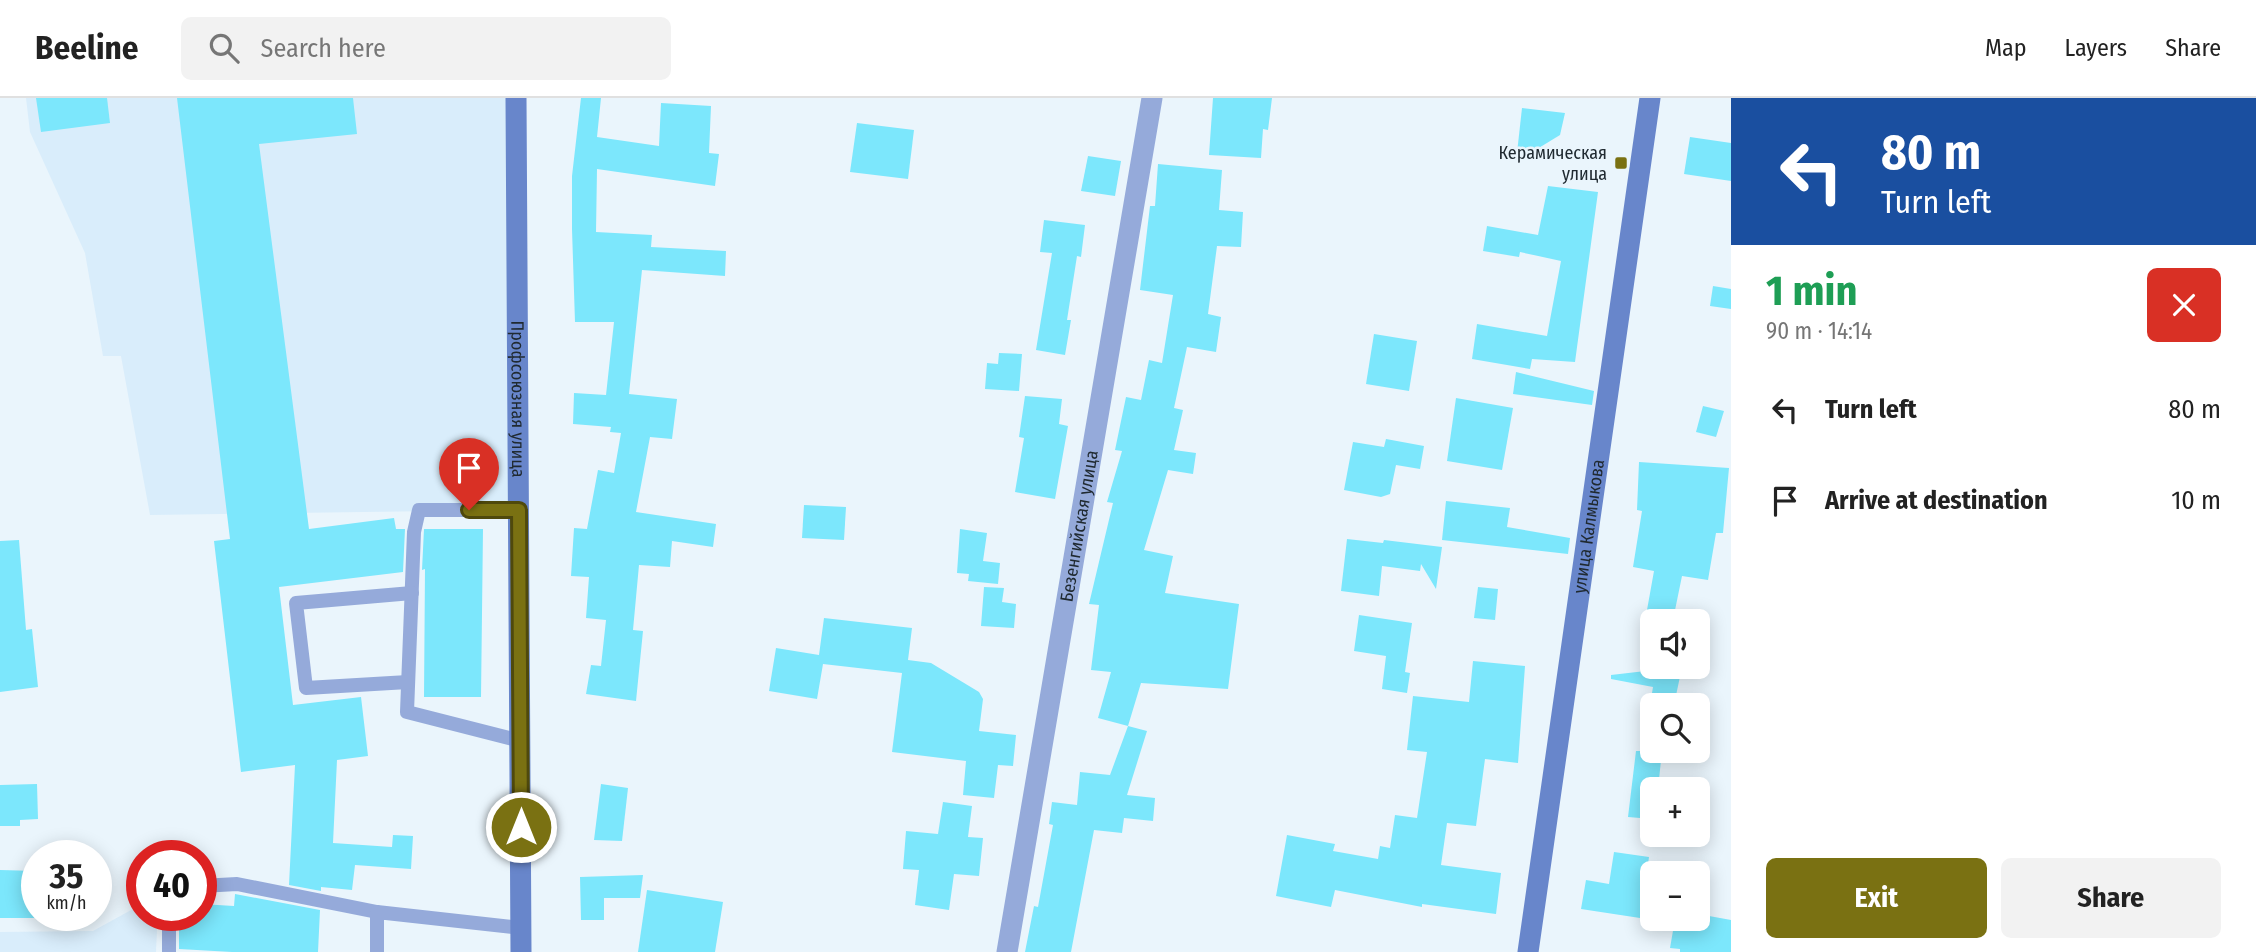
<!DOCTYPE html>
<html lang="en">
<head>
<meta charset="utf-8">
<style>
	:root { --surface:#fff; --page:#f2f2f2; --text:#222; --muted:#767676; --line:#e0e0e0; --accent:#7a7112 }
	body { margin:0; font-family:"Fira Sans Condensed",sans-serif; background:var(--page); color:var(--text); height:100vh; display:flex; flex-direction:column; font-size:26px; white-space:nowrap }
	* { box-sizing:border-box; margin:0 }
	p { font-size:23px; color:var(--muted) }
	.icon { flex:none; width:38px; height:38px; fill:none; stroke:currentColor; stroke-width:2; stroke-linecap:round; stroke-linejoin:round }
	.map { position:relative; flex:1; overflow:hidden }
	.panel { display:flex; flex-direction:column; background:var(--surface); width:525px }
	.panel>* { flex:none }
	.guide { background:#1a4fa0; color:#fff; overflow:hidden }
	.fabs { position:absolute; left:1640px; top:511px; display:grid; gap:14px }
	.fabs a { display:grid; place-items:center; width:70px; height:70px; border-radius:10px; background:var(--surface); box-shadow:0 4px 18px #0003; font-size:35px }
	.speed { position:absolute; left:21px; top:742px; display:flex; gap:14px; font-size:35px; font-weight:700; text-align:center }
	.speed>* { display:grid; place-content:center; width:91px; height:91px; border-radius:50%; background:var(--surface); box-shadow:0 4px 18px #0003; line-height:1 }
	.speed small { font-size:18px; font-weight:400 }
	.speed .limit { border:10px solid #d22; background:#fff; color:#111 }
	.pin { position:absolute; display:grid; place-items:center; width:60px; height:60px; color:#fff; margin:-72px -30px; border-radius:50% 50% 50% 0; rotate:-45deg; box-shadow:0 0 7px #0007 }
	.pin .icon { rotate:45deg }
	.me { position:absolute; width:77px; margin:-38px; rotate:0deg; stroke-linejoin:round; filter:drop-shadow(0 0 5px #0008) }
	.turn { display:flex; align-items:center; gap:24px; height:147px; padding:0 35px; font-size:32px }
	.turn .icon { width:91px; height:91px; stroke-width:2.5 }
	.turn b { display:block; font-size:49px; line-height:60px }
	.round { display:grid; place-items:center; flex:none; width:74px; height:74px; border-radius:10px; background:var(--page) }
	.head { display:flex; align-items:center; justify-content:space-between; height:119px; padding:0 35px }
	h1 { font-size:42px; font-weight:700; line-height:52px; color:#1e9e55 }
	.action { display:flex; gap:14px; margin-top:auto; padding:14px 35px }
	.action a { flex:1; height:80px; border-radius:10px; background:var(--accent); color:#fff; font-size:28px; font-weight:700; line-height:80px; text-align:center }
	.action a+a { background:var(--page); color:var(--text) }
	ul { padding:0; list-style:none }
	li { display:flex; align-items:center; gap:21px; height:91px; padding:0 35px }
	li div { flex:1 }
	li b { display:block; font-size:26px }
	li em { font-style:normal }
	header { display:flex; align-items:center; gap:42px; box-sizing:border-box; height:98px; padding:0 35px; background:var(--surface); border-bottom:2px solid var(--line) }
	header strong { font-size:33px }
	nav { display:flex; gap:38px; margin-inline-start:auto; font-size:24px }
	.search { width:490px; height:63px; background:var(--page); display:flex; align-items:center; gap:18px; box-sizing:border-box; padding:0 24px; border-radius:10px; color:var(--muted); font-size:26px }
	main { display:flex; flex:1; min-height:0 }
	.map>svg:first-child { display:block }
	.built { fill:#d9edfb }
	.building { fill:#7ce7fc }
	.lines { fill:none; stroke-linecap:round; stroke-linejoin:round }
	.lane { stroke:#95aada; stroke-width:14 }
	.street { stroke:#95aada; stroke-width:21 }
	.secondary { stroke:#6886cb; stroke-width:21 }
	.route-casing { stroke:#4f490c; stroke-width:18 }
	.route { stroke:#7a7112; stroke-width:12 }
	.poi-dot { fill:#7a7112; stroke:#eaf5fc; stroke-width:2.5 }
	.labels { text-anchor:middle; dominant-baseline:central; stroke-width:5; stroke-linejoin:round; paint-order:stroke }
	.poi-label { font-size:18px; fill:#202a31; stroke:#eaf5fc; text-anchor:end }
	.street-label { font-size:18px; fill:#202a31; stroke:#eaf5fc }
</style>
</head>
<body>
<header>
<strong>Beeline</strong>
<div class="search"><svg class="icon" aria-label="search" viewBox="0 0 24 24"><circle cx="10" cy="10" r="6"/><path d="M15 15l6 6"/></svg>Search here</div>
<nav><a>Map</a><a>Layers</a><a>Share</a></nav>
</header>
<main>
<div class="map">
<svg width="1731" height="854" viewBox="0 0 1731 854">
	<rect width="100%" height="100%" fill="#eaf5fc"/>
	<!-- built -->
	<g class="built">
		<path d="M26 0H516L519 412 150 417 121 258H103L85 155 30 34Z"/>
		<path d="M142 806V817H151L157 831 156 854H0V834L93 833Z"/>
	</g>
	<!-- building -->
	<g class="building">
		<path d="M36 0H107L110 25 41 34Z"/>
		<path d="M177 0H353L357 36 259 46 309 431 394 420 396 431H405L403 474 279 489 293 607 361 599 368 658 337 662 333 745 392 749 393 737 413 738 411 771 355 767 352 792 321 789V793L289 787 295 667 241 674 214 443 230 441Z"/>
		<path d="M581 0H601L597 39 659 48 661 5 711 8 709 55 719 56 715 88 597 71 596 134 652 137 651 149 726 153 725 178 642 172 629 296 677 301 672 341 650 339 636 414 716 426 713 449 672 443 670 469 639 467 633 532 643 533 636 603 586 596 591 567 601 568 606 522 586 520 589 479 571 478 574 430 587 431 598 372 614 375 621 335 610 334 611 329 573 326 574 295 606 297 614 224H575L572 131V78Z"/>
		<path d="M1213 0H1272L1268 32 1263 31 1261 60 1209 57Z"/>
		<path d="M1522 10 1565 15 1560 37 1516 64Z"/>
		<path d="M857 25 914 32 908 81 850 74Z"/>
		<path d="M1690 39 1731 45V83L1684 76Z"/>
		<path d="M1088 58 1121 63 1115 98 1081 93Z"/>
		<path d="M1158 66 1222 72 1219 112 1243 114 1241 149 1217 148 1208 216 1221 219 1216 254 1187 249 1174 310 1183 312 1174 352 1196 355 1193 376 1168 372 1144 452 1173 458 1165 495 1239 506 1228 591 1141 585 1128 628 1098 620 1111 574 1091 572 1099 507 1089 506 1113 405 1107 404 1122 353 1115 352 1126 299 1141 302 1149 262 1162 265 1173 197 1140 192 1150 108H1155Z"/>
		<path d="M1548 88 1598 94 1575 264 1532 261 1530 271 1472 261 1477 226 1547 238 1561 163 1520 154 1519 159 1483 153 1487 128 1538 137Z"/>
		<path d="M1044 122 1085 127 1081 159 1077 158 1067 222H1071L1065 257 1036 252 1052 155 1040 154Z"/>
		<path d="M1713 188 1731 191V211L1710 208Z"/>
		<path d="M1374 236 1417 243 1409 293 1366 286Z"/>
		<path d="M999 255 1022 256 1019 293 985 291 987 265 998 266Z"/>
		<path d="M1516 274 1594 293 1592 307 1513 296Z"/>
		<path d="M1025 298 1062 301 1059 326 1068 328 1055 401 1015 394 1024 340 1019 339Z"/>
		<path d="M1456 300 1513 310 1502 372 1447 363Z"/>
		<path d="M1703 308 1724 313 1716 339 1696 334Z"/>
		<path d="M1386 341 1424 348 1420 371 1396 367 1390 396 1381 399 1344 392 1353 344 1384 349Z"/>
		<path d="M1639 364 1729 370 1723 435H1716L1708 482 1682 478 1674 517 1647 512 1654 473 1633 469 1642 413 1637 412Z"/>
		<path d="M1446 403 1510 410 1507 429 1570 440 1568 456 1442 442Z"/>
		<path d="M804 407 846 409 844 442 802 440Z"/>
		<path d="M424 431H483L481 599H424L425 471 422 472Z"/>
		<path d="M960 431 987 435 983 463 1000 465 998 486 968 483 969 476 957 475Z"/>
		<path d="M1347 441 1383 445 1384 442 1442 449 1436 491 1421 466 1420 473 1382 468 1379 498 1341 493Z"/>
		<path d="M19 442 26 532 32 531 38 589 0 594V443Z"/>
		<path d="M984 489 1004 490 1002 504 1016 506 1014 530 981 528Z"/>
		<path d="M1478 489 1498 491 1495 522 1474 520Z"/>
		<path d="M1359 517 1412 525 1405 574 1410 575 1407 595 1382 591 1386 558 1354 553Z"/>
		<path d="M824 520 912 530 908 562 931 565 979 594 983 601 979 633 1016 637 1013 668 998 667 994 700 963 697 966 663 892 654 902 575 823 566 817 601 769 593 776 550 819 557Z"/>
		<path d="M1473 563 1525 568 1518 665 1485 661 1476 728 1447 725 1441 767 1501 775 1496 816 1422 806V809L1335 792 1331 809 1276 798 1287 737 1335 746 1333 753 1378 761 1380 748 1390 750 1395 717 1417 720 1427 654 1407 652 1413 598 1469 604Z"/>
		<path d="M1655 569H1682L1674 607H1650L1653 589 1611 581V577L1654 572Z"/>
		<path d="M1128 628 1147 633 1127 697 1155 700 1153 723 1124 720 1122 735 1094 732 1071 854H1025L1034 808 1038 809 1053 727 1049 726 1052 704 1077 707 1080 674 1110 677Z"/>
		<path d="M1636 653H1662L1658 691H1652V721L1628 719Z"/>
		<path d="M37 686 38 721 20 722V728H0V687Z"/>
		<path d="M601 686 628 690 622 743 594 742Z"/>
		<path d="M943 704 972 708 968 739 983 740 979 778 954 776 949 812 915 807 919 772 903 771 906 733 938 736Z"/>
		<path d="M1614 754 1649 759 1640 820 1581 811 1586 782 1609 786Z"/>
		<path d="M0 772 37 773V820H0Z"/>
		<path d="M643 777 640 800H604V822H581L580 779Z"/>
		<path d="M647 792 723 804 715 854H638Z"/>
		<path d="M235 796 320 812 318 854H232L179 851V817H201V806L234 808Z"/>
		<path d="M1698 816 1731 822V854H1680V851L1670 850 1674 827 1689 830 1691 821H1698Z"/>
	</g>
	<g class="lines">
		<!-- lane -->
		<g class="lane">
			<path d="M519 412H419L414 434 407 614 521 643"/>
			<path d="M408 584 306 590 296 505 412 495"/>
			<path d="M201 788 237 786 377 814"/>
			<path d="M169 817V854"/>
			<path d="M377 854V814L521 830"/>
		</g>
		<!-- street -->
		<path class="street" id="s1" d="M1007 854 1152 0"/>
		<!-- secondary -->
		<g class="secondary">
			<path id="s2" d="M516 0 521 854"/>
			<path id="s3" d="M1528 854 1650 0"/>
		</g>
	</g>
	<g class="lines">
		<defs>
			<path id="route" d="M469 412H519L521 729"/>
		</defs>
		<!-- route casing -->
		<use href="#route" class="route-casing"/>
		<!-- route -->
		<use href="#route" class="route"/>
	</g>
	<!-- markers -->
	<rect class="poi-dot" x="1614" y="58" width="14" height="14" rx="3.5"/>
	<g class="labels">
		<!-- poi labels -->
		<g class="poi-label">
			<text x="1607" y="55">Керамическая<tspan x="1607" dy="21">улица</tspan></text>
		</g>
		<!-- street labels -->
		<g class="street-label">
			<text stroke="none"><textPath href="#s2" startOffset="301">Профсоюзная улица</textPath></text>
			<text stroke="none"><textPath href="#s1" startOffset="432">Безенгийская улица</textPath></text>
			<text stroke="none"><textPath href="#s3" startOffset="430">улица Калмыкова</textPath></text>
		</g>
	</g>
</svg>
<div class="fabs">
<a><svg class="icon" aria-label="sound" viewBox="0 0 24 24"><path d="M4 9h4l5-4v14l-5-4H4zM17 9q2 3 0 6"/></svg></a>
<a><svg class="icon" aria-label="search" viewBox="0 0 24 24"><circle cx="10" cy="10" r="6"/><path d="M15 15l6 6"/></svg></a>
<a>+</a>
<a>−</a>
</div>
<div class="speed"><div>35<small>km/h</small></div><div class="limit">40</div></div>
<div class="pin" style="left:469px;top:412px;background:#d93025"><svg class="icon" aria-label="arrive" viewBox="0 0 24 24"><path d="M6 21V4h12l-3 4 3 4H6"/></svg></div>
<svg class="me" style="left:521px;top:729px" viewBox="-20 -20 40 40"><circle r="17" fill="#7a7112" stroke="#fff" stroke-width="3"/><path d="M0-11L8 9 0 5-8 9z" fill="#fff"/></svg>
</div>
<section class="panel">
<div class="guide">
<div class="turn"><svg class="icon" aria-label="left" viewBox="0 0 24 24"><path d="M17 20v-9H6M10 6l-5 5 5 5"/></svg><div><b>80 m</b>Turn left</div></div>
</div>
<div class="head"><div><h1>1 min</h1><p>90 m · 14:14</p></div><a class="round" style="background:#d93025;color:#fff"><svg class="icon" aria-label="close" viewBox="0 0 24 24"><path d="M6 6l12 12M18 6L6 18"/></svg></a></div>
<ul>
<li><svg class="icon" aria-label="left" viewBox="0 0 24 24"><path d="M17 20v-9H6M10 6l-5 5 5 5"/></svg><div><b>Turn left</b></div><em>80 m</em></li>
<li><svg class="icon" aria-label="arrive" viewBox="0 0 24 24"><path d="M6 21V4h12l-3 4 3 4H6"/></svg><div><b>Arrive at destination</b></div><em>10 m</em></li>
</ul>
<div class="action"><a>Exit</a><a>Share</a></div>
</section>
</main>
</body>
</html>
